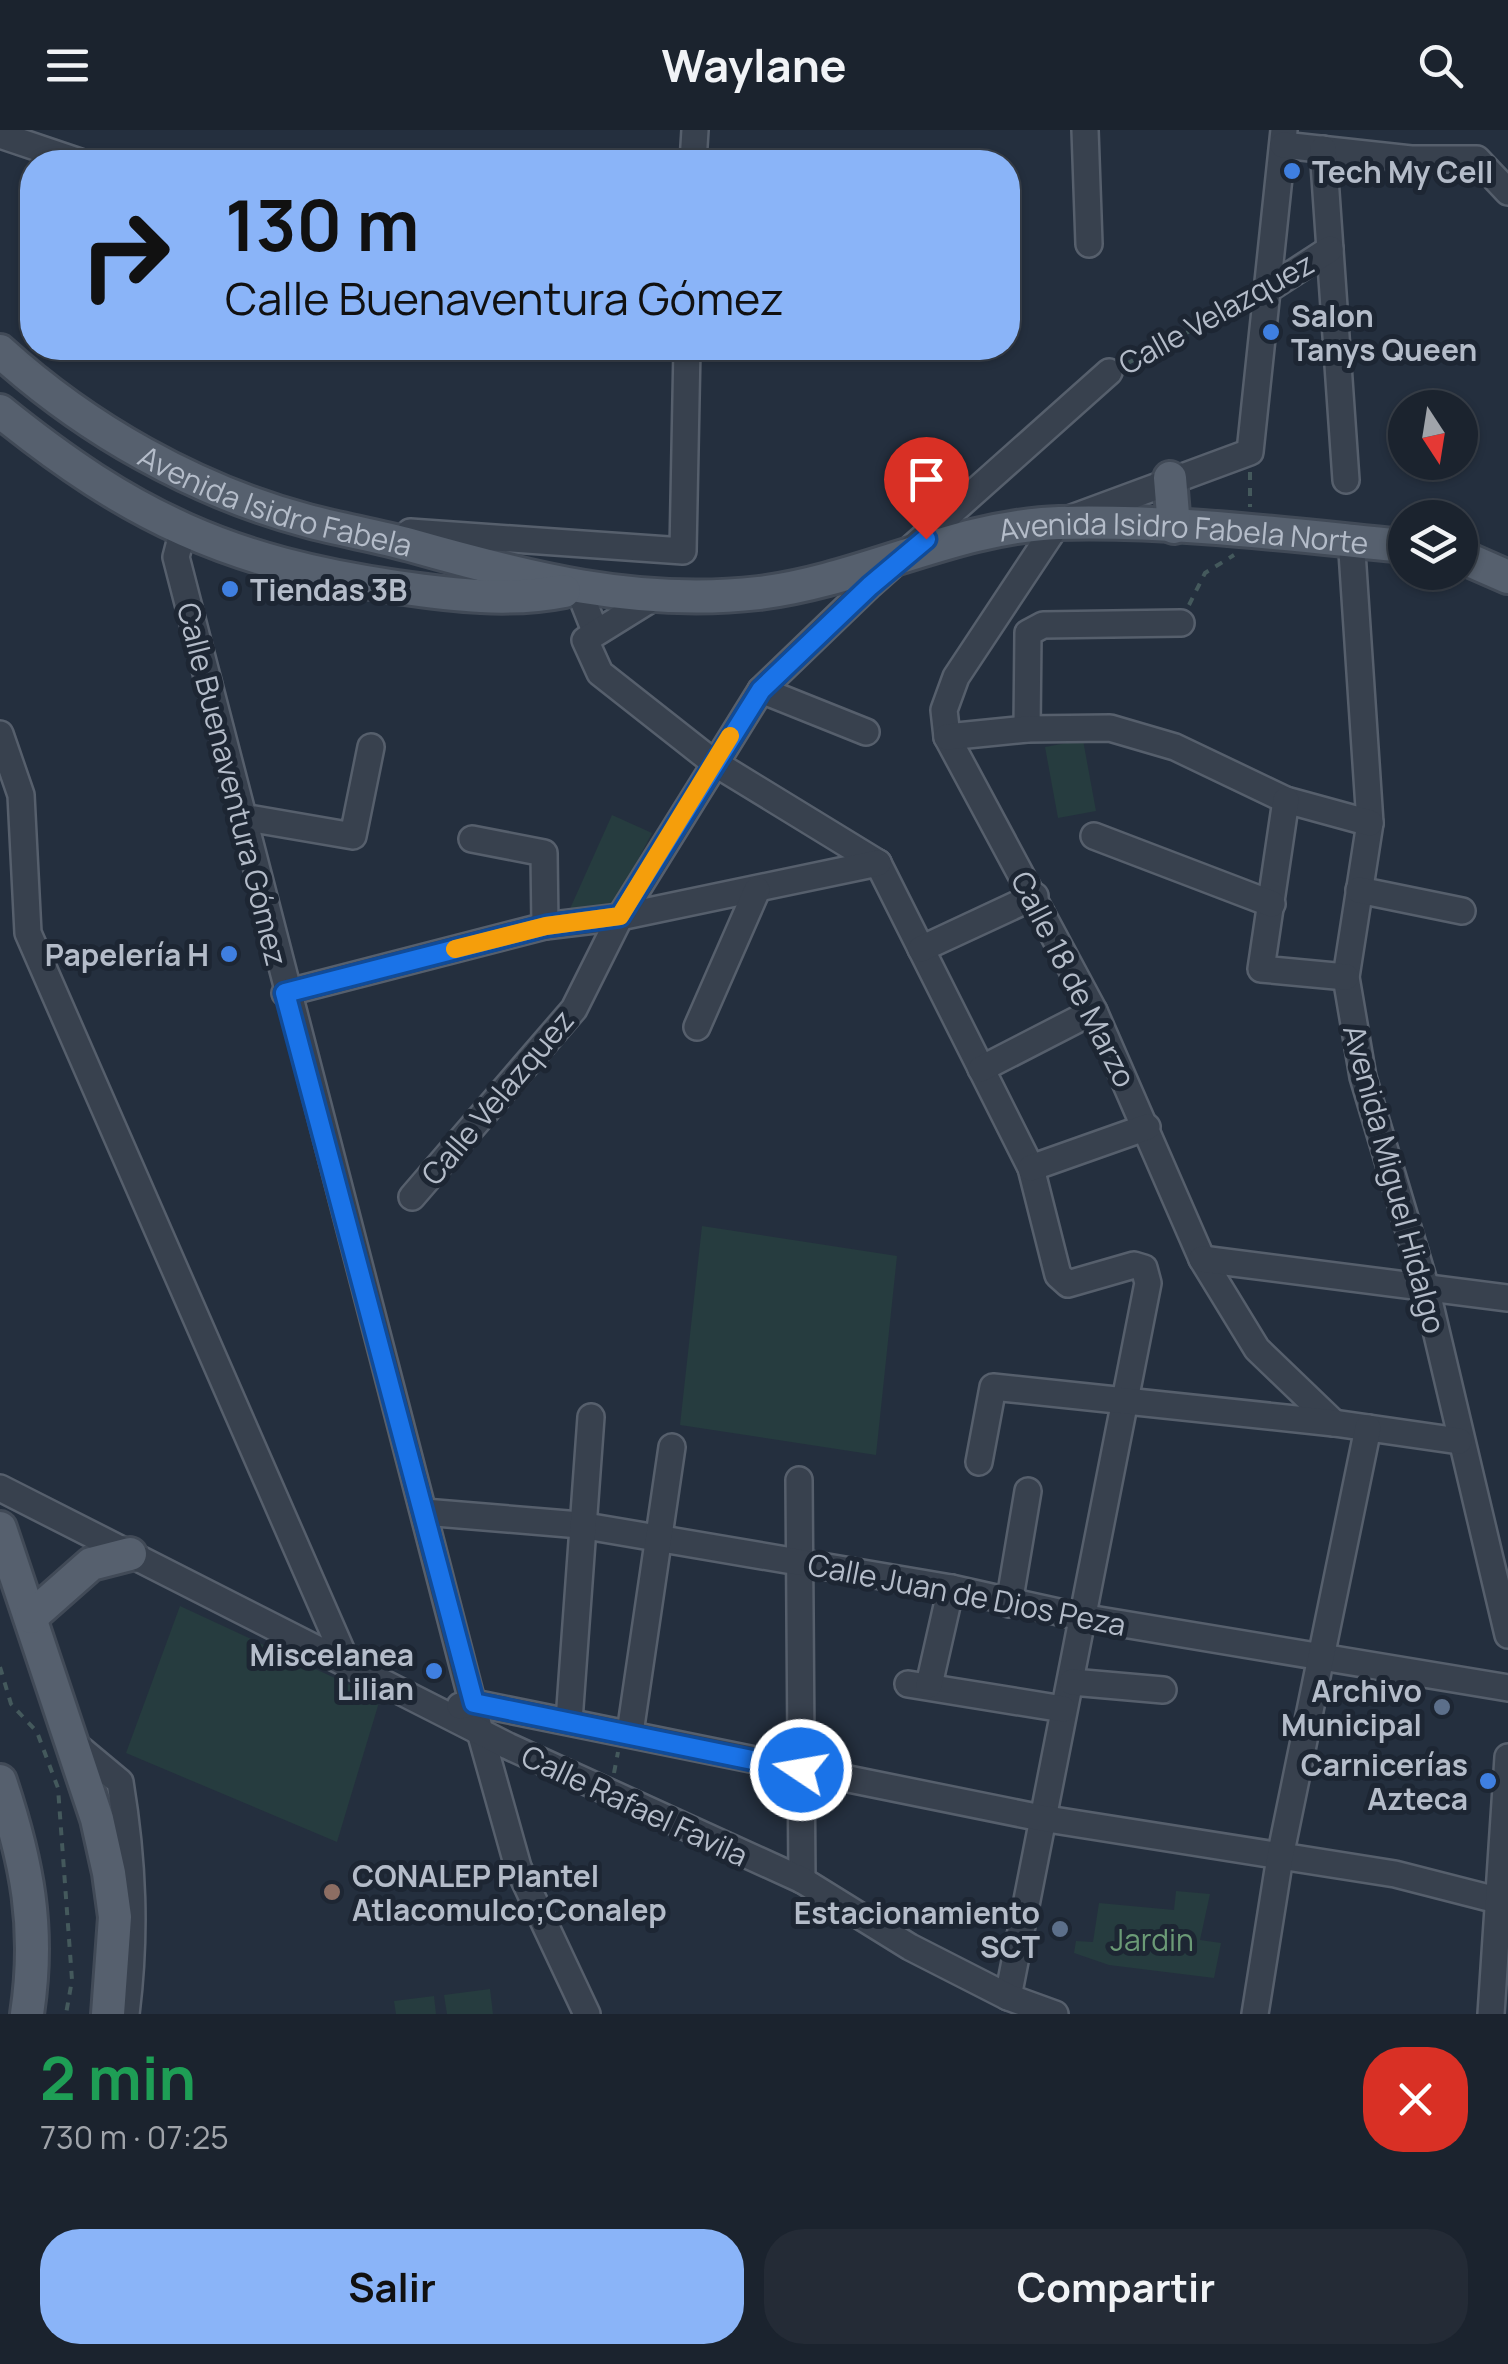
<!DOCTYPE html>
<html lang="es">
<head>
<meta charset="utf-8">
<style>
	:root { --surface:#1b232e; --page:#242b36; --text:#f1f3f6; --muted:#a0a4aa; --line:#39404a; --accent:#8ab4f8 }
	body { margin:0; font-family:Manrope,sans-serif; background:var(--page); color:var(--text); height:100vh; display:flex; flex-direction:column; font-size:38px; white-space:nowrap }
	* { box-sizing:border-box; margin:0 }
	p { font-size:32px; color:var(--muted) }
	.icon { flex:none; width:55px; height:55px; fill:none; stroke:currentColor; stroke-width:2; stroke-linecap:round; stroke-linejoin:round }
	.map { position:relative; height:1884px; overflow:hidden }
	.sheet { display:flex; flex-direction:column; background:var(--surface); flex:1 }
	.sheet>* { flex:none }
	.top-card { position:absolute; left:20px; top:20px; width:1000px; height:210px; border-radius:40px; box-shadow:0 2px 8px #0004,0 0 0 2px var(--line); background:#8ab4f8; color:#111; overflow:hidden }
	.needle { width:65px; rotate:168deg }
	.fabs { position:absolute; left:1388px; top:260px; display:grid; gap:20px }
	.fabs a { display:grid; place-items:center; width:90px; height:90px; border-radius:50%; background:var(--surface); box-shadow:0 2px 8px #0004,0 0 0 2px var(--line); font-size:50px }
	.pin { position:absolute; display:grid; place-items:center; width:85px; height:85px; color:#fff; margin:-102px -42px; border-radius:50% 50% 50% 0; rotate:-45deg; box-shadow:0 0 10px #0007 }
	.pin .icon { rotate:45deg }
	.me { position:absolute; width:110px; margin:-55px; rotate:282deg; stroke-linejoin:round; filter:drop-shadow(0 0 8px #0008) }
	.turn { display:flex; align-items:center; gap:35px; height:210px; padding:0 40px; font-size:45px }
	.turn .icon { width:130px; height:130px; stroke-width:2.5 }
	.turn b { display:block; font-size:70px; line-height:85px }
	.round { display:grid; place-items:center; flex:none; width:105px; height:105px; border-radius:40px; background:var(--page) }
	.head { display:flex; align-items:center; justify-content:space-between; height:170px; padding:0 40px }
	h1 { font-size:60px; font-weight:700; line-height:75px; color:#1e9e55 }
	.cta { display:flex; gap:20px; margin-top:auto; padding:20px 40px }
	.cta a { flex:1; height:115px; border-radius:40px; background:var(--accent); color:#111; font-size:40px; font-weight:700; line-height:115px; text-align:center }
	.cta a+a { background:var(--page); color:var(--text) }
	header { display:flex; justify-content:space-between; align-items:center; height:130px; padding:0 40px; background:var(--surface); font-size:45px; font-weight:700 }
	.map>svg:first-child { display:block }
	.green { fill:#263c3f }
	.lines { fill:none; stroke-linecap:round; stroke-linejoin:round }
	.minor-casing { stroke:#565f6c; stroke-width:30 }
	.major-casing { stroke:#414a57; stroke-width:38 }
	.path { stroke:#44595c; stroke-width:4; stroke-dasharray:8 8; stroke-linecap:butt }
	.minor { stroke:#38414e; stroke-width:25 }
	.major { stroke:#56606e; stroke-width:32 }
	.route-casing { stroke:#114b97; stroke-width:25 }
	.route { stroke:#1a73e8; stroke-width:18 }
	.slow { stroke:#f59e0b; stroke-width:18 }
	.shop-dot { fill:#3f7fe0; stroke:#1d2633; stroke-width:4 }
	.service-dot { fill:#5c6f8a; stroke:#1d2633; stroke-width:4 }
	.education-dot { fill:#8d6e63; stroke:#1d2633; stroke-width:4 }
	.labels { text-anchor:middle; dominant-baseline:central; stroke-width:10; stroke-linejoin:round; paint-order:stroke }
	.poi-label { font-size:30px; font-weight:bold; fill:#b4bcc9; stroke:#1d2633; text-anchor:end }
	.street-label { font-size:30px; fill:#b4bcc9; stroke:#1d2633 }
	.park-label { font-size:30px; fill:#6b9a76; stroke:#1d2633 }
</style>
</head>
<body>
<header><svg class="icon" aria-label="menu" viewBox="0 0 24 24"><path d="M4 6h16M4 12h16M4 18h16"/></svg>Waylane<svg class="icon" aria-label="search" viewBox="0 0 24 24"><circle cx="10" cy="10" r="6"/><path d="M15 15l6 6"/></svg></header>
<div class="map">
<svg width="1508" height="1884" viewBox="0 0 1508 1884">
	<rect width="100%" height="100%" fill="#242f3e"/>
	<!-- green -->
	<g class="green">
		<path d="M1083 610 1096 681 1058 688 1045 617Z"/>
		<path d="M612 685 652 703 616 772 569 781Z"/>
		<path d="M702 1096 897 1126 876 1325 680 1295Z"/>
		<path d="M180 1476 380 1569 337 1712 126 1623Z"/>
		<path d="M1176 1761 1210 1764 1200 1810 1221 1813 1214 1848 1109 1835 1074 1823 1076 1811 1093 1812 1099 1773 1174 1780Z"/>
		<path d="M490 1859 493 1884H447L444 1865Z"/>
		<path d="M434 1866 436 1884H396L394 1871Z"/>
	</g>
	<g class="lines">
		<defs>
			<g id="minor">
				<path d="M1085 0 1089 114"/>
				<path d="M1284 0 1250 322 1058 393 956 547 944 580 947 607 1094 881 1202 1129 1257 1219 1334 1293"/>
				<path d="M0 5 80 32"/>
				<path d="M1283 15 1411 29H1477L1508 62"/>
				<path d="M1323 19 1346 350"/>
				<path d="M693 32 695 0"/>
				<path d="M1264 162 1330 119"/>
				<path d="M183 400 176 427 479 1598 518 1737 587 1884"/>
				<path d="M1351 407 1370 693 1346 847 1363 947 1426 1158 1508 1505"/>
				<path d="M409 415 410 402 683 421 687 218"/>
				<path d="M578 458 595 501"/>
				<path d="M651 469 585 510 600 543 713 632 878 733"/>
				<path d="M761 560 866 602"/>
				<path d="M1027 599 1028 503 1043 495 1181 493"/>
				<path d="M0 604 21 665 28 803 346 1531"/>
				<path d="M947 607 1027 599 1110 598 1175 617 1286 670 1370 693"/>
				<path d="M1286 670 1261 839 1346 847"/>
				<path d="M242 687 353 706 371 617"/>
				<path d="M1094 706 1272 774"/>
				<path d="M472 709 544 723 545 796"/>
				<path d="M878 733 1031 1038 1058 1145 1068 1154 1134 1135 1144 1138 1148 1153 1008 1867"/>
				<path d="M1359 760 1462 781"/>
				<path d="M921 819 1035 766"/>
				<path d="M285 863 545 796 620 787 878 733"/>
				<path d="M697 897 757 760"/>
				<path d="M981 939 1094 881"/>
				<path d="M1031 1038 1147 997"/>
				<path d="M412 1067 574 879 620 787 761 560 870 455 1109 242"/>
				<path d="M1202 1129 1508 1168"/>
				<path d="M979 1332 993 1257 1334 1293 1459 1311"/>
				<path d="M799 1350 802 1750"/>
				<path d="M0 1358 508 1616 802 1750 910 1817 1008 1867 1055 1884"/>
				<path d="M424 1382 580 1395 951 1458 1081 1487 1508 1558"/>
				<path d="M1009 1474 1028 1361"/>
				<path d="M1072 1552 1163 1560"/>
				<path d="M908 1554 1063 1579"/>
				<path d="M929 1555 951 1458"/>
				<path d="M460 1576 474 1573 1041 1688 1395 1744 1508 1773"/>
				<path d="M569 1591 591 1287"/>
				<path d="M630 1603 672 1317"/>
				<path d="M72 1612 120 1652C133 1731 136 1804 126 1884"/>
				<path d="M1255 1884 1280 1727 1368 1298"/>
				<path d="M1491 1884 1508 1627"/>
			</g>
			<g id="major">
				<path id="s1" d="M0 221C86 299 195 361 308 391 342 400 377 406 410 415 526 448 638 477 759 463 860 451 956 396 1059 393 1174 390 1291 405 1405 416"/>
				<path d="M0 281C131 387 230 433 397 457 453 465 509 472 564 461"/>
				<path d="M1170 348 1174 397"/>
				<path d="M1460 426 1508 447"/>
				<path d="M0 1398 97 1689 109 1743 115 1787 108 1884"/>
				<path d="M31 1487 91 1434 130 1424"/>
				<path d="M0 1651C27 1732 40 1798 27 1884"/>
			</g>
		</defs>
		<!-- minor casing -->
		<use href="#minor" class="minor-casing"/>
		<!-- major casing -->
		<use href="#major" class="major-casing"/>
		<!-- path -->
		<g class="path">
			<path d="M1126 234 1246 172"/>
			<path d="M1250 342V377"/>
			<path d="M1189 475 1205 443 1234 425"/>
			<path d="M0 1537 11 1574 37 1602 58 1658 72 1850 66 1884"/>
			<path d="M614 1643 618 1622"/>
		</g>
		<!-- minor -->
		<use href="#minor" class="minor"/>
		<!-- major -->
		<use href="#major" class="major"/>
	</g>
	<g class="lines">
		<defs>
			<path id="route" d="M801 1640 474 1573 285 863 546 796 620 786 761 560 870 456 926 409"/>
		</defs>
		<!-- route casing -->
		<use href="#route" class="route-casing"/>
		<!-- route -->
		<use href="#route" class="route"/>
		<!-- slow -->
		<path class="slow" d="M455 819 546 796 620 786 730 606"/>
	</g>
	<!-- markers -->
	<g class="shop-dot">
		<circle cx="1292" cy="41" r="10"/>
		<circle cx="1271" cy="202" r="10"/>
		<circle cx="230" cy="459" r="10"/>
		<circle cx="229" cy="824" r="10"/>
		<circle cx="434" cy="1541" r="10"/>
		<circle cx="1488" cy="1651" r="10"/>
	</g>
	<g class="service-dot">
		<circle cx="1442" cy="1577" r="10"/>
		<circle cx="1060" cy="1799" r="10"/>
	</g>
	<circle class="education-dot" cx="332" cy="1762" r="10"/>
	<g class="labels">
		<!-- poi labels -->
		<g class="poi-label">
			<text x="1312" y="41" text-anchor="start">Tech My Cell</text>
			<text x="1291" y="185" text-anchor="start">Salon<tspan x="1291" dy="34">Tanys Queen</tspan></text>
			<text x="250" y="459" text-anchor="start">Tiendas 3B</text>
			<text x="209" y="824">Papelería H</text>
			<text x="414" y="1524">Miscelanea<tspan x="414" dy="34">Lilian</tspan></text>
			<text x="1422" y="1560">Archivo<tspan x="1422" dy="34">Municipal</tspan></text>
			<text x="1468" y="1634">Carnicerías<tspan x="1468" dy="34">Azteca</tspan></text>
			<text x="352" y="1745" text-anchor="start">CONALEP Plantel<tspan x="352" dy="34">Atlacomulco;Conalep</tspan></text>
			<text x="1040" y="1782">Estacionamiento<tspan x="1040" dy="34">SCT</tspan></text>
		</g>
		<!-- street labels -->
		<g class="street-label">
			<text transform="translate(1216 183) rotate(-29)">Calle Velazquez</text>
			<text stroke="none"><textPath href="#s1" startOffset="318">Avenida Isidro Fabela</textPath></text>
			<text stroke="none"><textPath href="#s1" startOffset="1248">Avenida Isidro Fabela Norte</textPath></text>
			<text transform="translate(233 654) rotate(76)">Calle Buenaventura Gómez</text>
			<text transform="translate(1074 849) rotate(63)">Calle 18 de Marzo</text>
			<text transform="translate(497 967) rotate(-50)">Calle Velazquez</text>
			<text transform="translate(1395 1049) rotate(75)">Avenida Miguel Hidalgo</text>
			<text transform="translate(967 1464) rotate(11)">Calle Juan de Dios Peza</text>
			<text transform="translate(635 1675) rotate(25)">Calle Rafael Favila</text>
		</g>
		<!-- park labels -->
		<g class="park-label">
			<text x="1152" y="1809">Jardin</text>
		</g>
	</g>
</svg>
<div class="fabs">
<a><svg class="needle" viewBox="-14 -14 28 28"><path d="M0-13l5 13h-10z" fill="#e53935"/><path d="M0 13l5-13h-10z" fill="#a0a4aa"/></svg></a>
<a><svg class="icon" aria-label="layers" viewBox="0 0 24 24"><path d="M12 4l9 5-9 5-9-5zM3 14l9 5 9-5"/></svg></a>
</div>
<div class="pin" style="left:926px;top:409px;background:#d93025"><svg class="icon" aria-label="arrive" viewBox="0 0 24 24"><path d="M6 21V4h12l-3 4 3 4H6"/></svg></div>
<svg class="me" style="left:801px;top:1640px" viewBox="-20 -20 40 40"><circle r="17" fill="#1a73e8" stroke="#fff" stroke-width="3"/><path d="M0-11L8 9 0 5-8 9z" fill="#fff"/></svg>
<div class="top-card">
<div class="turn"><svg class="icon" aria-label="right" viewBox="0 0 24 24"><path d="M7 20v-9h11M14 6l5 5-5 5"/></svg><div><b>130 m</b>Calle Buenaventura Gómez</div></div>
</div>
</div>
<section class="sheet">
<div class="head"><div><h1>2 min</h1><p>730 m · 07:25</p></div><a class="round" style="background:#d93025;color:#fff"><svg class="icon" aria-label="close" viewBox="0 0 24 24"><path d="M6 6l12 12M18 6L6 18"/></svg></a></div>
<div class="cta"><a>Salir</a><a>Compartir</a></div>
</section>
</body>
</html>
